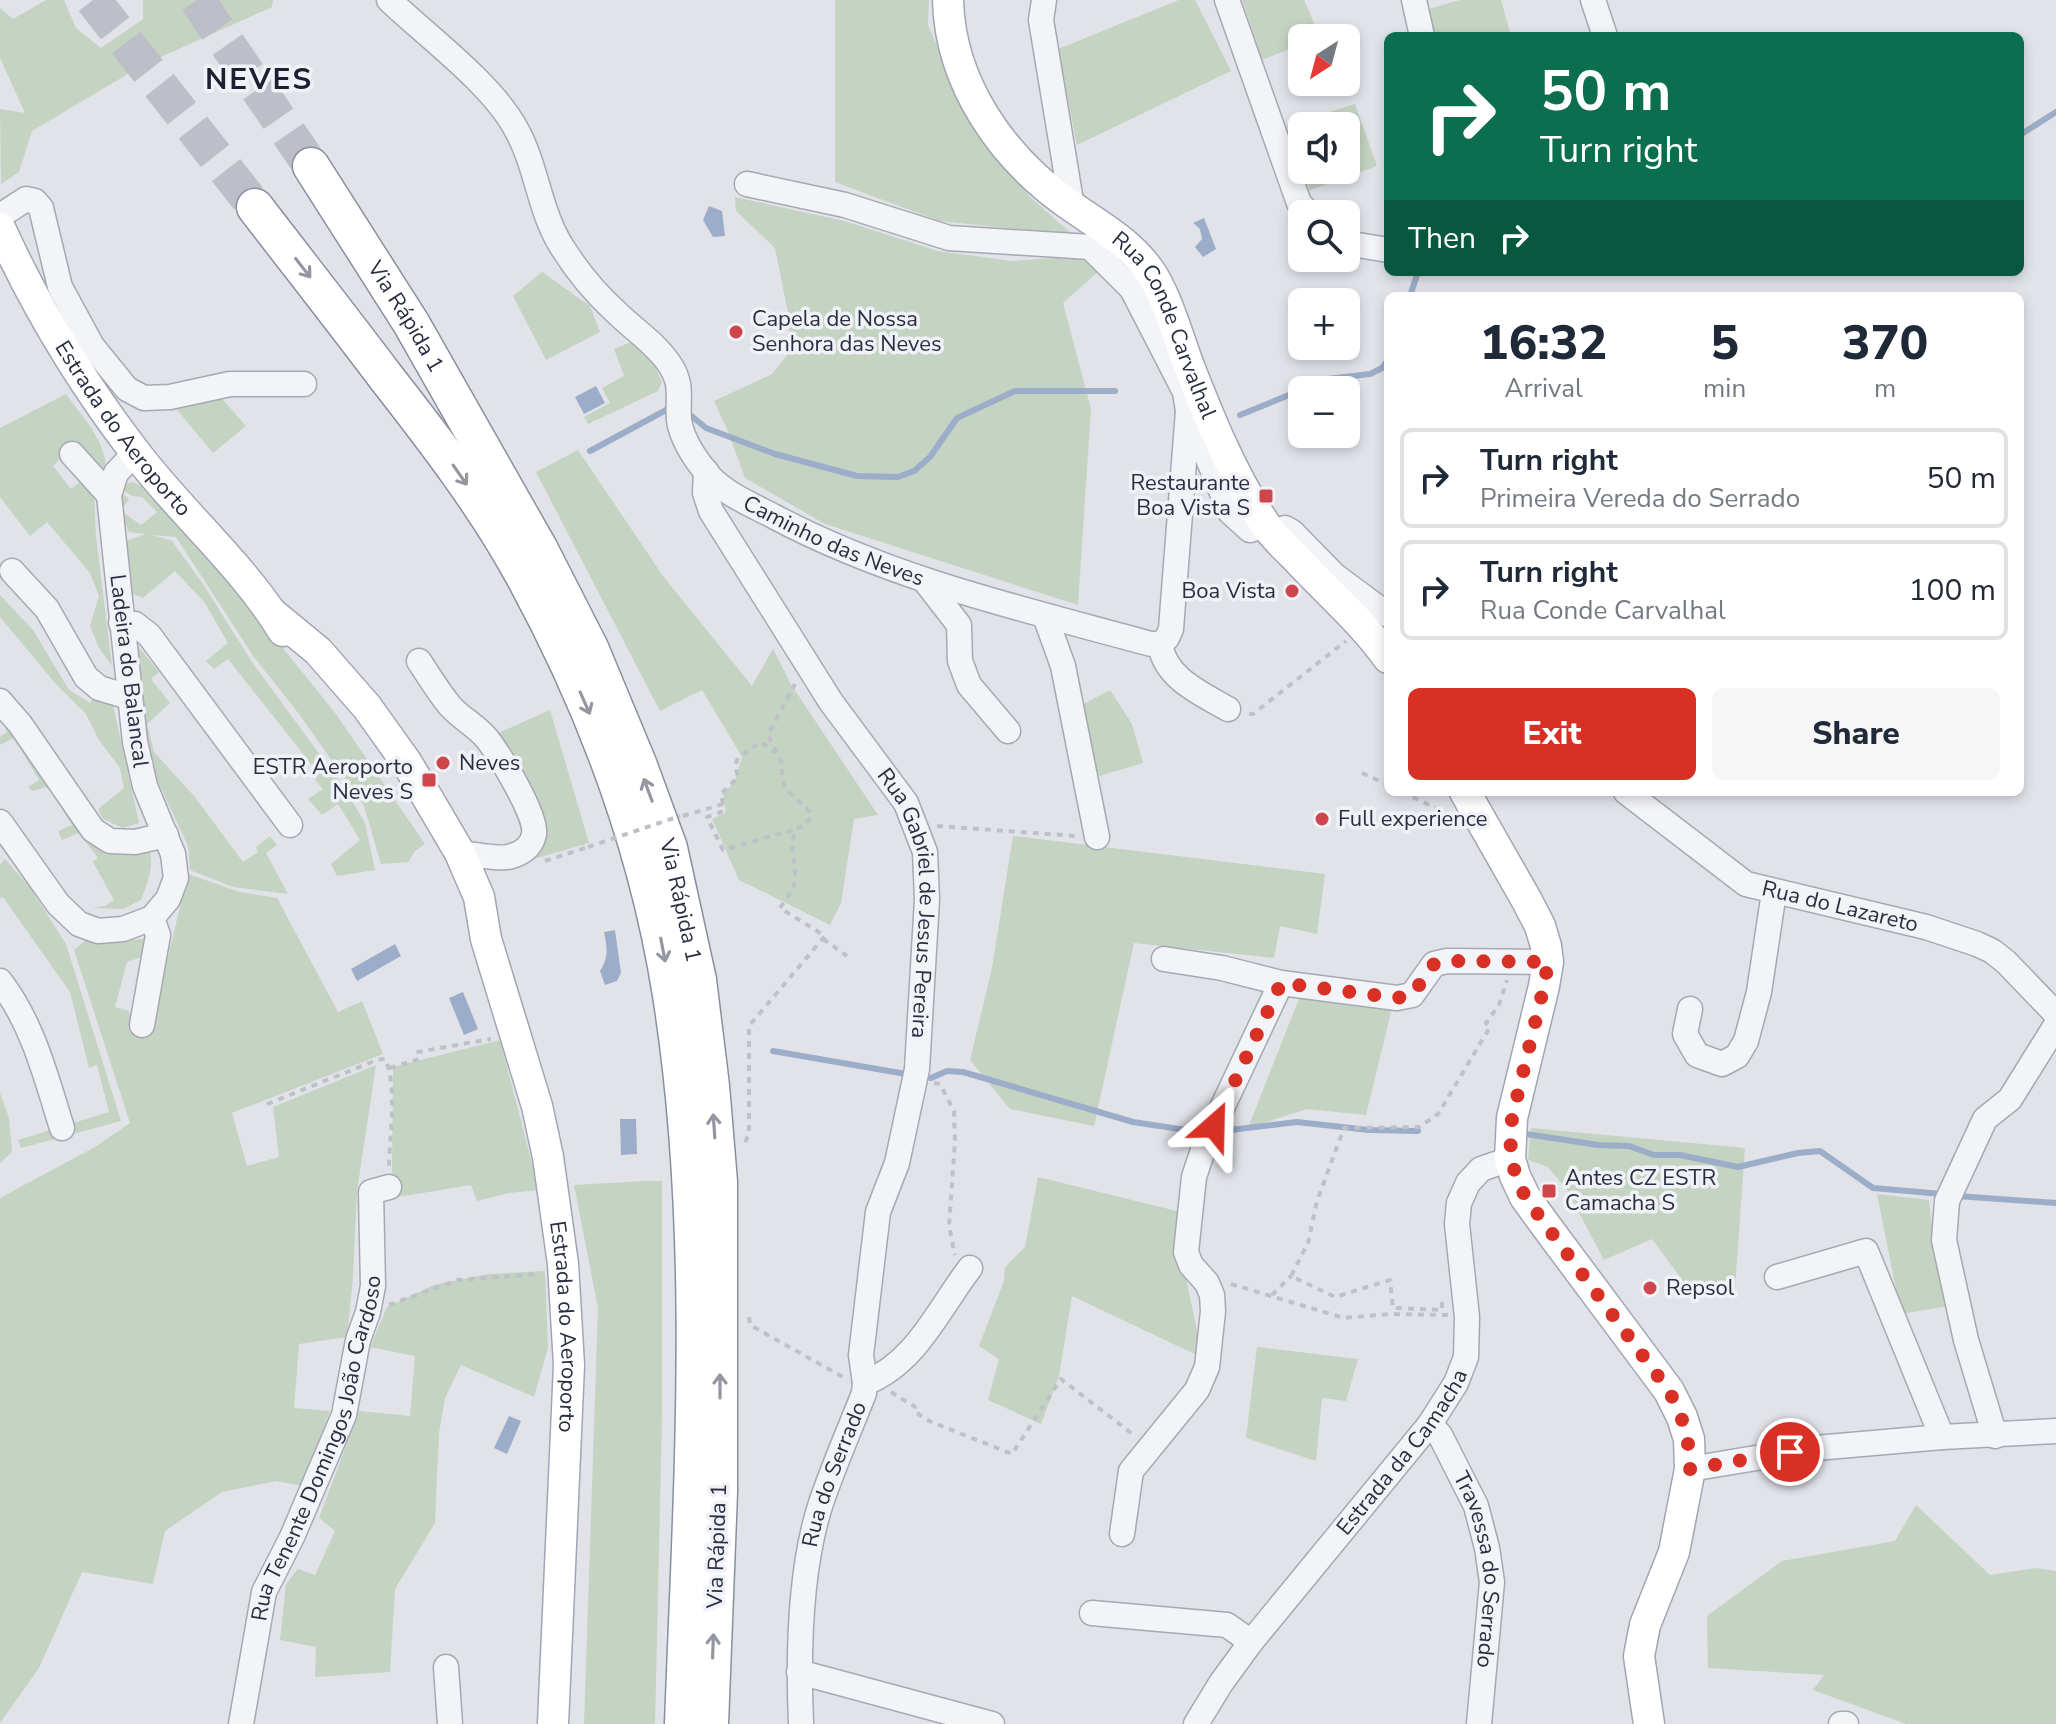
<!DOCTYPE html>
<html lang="en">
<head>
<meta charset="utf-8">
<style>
	:root { --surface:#fff; --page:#f6f6f7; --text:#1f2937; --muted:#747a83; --line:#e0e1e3; --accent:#d93025 }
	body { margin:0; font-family:"Nunito Sans",sans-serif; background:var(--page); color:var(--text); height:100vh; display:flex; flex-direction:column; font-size:30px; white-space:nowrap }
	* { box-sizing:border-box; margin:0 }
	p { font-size:26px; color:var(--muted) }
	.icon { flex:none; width:44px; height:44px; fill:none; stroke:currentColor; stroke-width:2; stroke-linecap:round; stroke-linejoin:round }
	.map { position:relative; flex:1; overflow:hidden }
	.sheet { position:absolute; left:1384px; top:292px; width:640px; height:504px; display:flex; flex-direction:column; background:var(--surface); border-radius:12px; box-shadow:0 4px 12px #0003 }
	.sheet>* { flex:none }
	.top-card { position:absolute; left:1384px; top:32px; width:640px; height:244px; border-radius:12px; box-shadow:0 4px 12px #0003; background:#0b6e4f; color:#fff; overflow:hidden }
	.needle { width:52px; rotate:216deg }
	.controls { position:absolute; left:1288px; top:24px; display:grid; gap:16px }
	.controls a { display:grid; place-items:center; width:72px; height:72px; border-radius:12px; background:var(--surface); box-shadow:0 4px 12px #0003; font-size:40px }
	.pin { position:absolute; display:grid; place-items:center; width:68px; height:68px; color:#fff; margin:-34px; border:4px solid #fff; border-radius:50%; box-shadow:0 2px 8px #0007 }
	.me { position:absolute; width:88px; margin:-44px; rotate:25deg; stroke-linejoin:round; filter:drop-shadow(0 0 6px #0008) }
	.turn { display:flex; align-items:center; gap:28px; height:168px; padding:0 24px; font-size:36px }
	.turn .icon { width:104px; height:104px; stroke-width:2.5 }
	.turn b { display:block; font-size:56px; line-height:68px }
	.then { display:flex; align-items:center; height:76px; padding:0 24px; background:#0003; gap:16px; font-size:30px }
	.eta { display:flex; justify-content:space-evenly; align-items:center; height:136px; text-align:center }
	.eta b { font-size:48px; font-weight:800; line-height:56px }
	.action { display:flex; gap:16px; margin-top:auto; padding:16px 24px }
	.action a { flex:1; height:92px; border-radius:12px; background:var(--accent); color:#fff; font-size:32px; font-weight:800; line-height:92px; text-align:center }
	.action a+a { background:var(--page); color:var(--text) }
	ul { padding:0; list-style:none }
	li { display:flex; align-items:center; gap:24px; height:100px; margin:0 16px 12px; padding:0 8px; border:4px solid var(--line); border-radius:12px }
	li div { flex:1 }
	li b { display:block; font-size:30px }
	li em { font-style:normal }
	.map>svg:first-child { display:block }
	.green { fill:#c4d3c2 }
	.water { fill:#9badc9 }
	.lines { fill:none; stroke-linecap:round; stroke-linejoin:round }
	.stream { stroke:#9badc9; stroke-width:6 }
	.highway-tunnel { stroke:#bcbfc7; stroke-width:36; stroke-dasharray:36 18; stroke-linecap:butt }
	.minor-casing { stroke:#a6a9b3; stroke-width:27 }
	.major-casing { stroke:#a0a6b5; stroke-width:33 }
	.highway-casing { stroke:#888fa0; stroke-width:39 }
	.path { stroke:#bec1c8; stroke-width:4; stroke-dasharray:6 6; stroke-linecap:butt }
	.minor { stroke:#f3f4f8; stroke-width:24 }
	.major { stroke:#fff; stroke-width:30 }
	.highway { stroke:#fff; stroke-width:36 }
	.path-bridge { stroke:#bec1c8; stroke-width:4; stroke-dasharray:6 6; stroke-linecap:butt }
	.oneway { stroke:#9497a0 }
	.route { stroke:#d93025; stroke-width:14; stroke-dasharray:0 25.2 }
	.poi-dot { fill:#cf454c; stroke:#f0f2f7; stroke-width:3 }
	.labels { text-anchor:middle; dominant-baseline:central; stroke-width:7; stroke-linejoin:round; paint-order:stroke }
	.street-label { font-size:22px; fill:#292f41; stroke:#f0f2f7 }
	.poi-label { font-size:22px; fill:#292f41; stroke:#f0f2f7; text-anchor:start }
	.district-label { font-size:30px; font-weight:bold; letter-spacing:2px; fill:#1b2032; stroke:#f0f2f7 }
</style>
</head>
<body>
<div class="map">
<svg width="2056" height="1724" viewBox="0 0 2056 1724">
	<rect width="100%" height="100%" fill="#e1e3e9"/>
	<!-- green -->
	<g class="green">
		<path d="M46 0H64L76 28 101 48 143 19V0H273L272 7 143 65 32 131 19 172 1 184 0 109 25 113 0 58V8L13 19Z"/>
		<path d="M835 0H929L928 25 962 102 1029 196 1073 235 939 221 835 182Z"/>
		<path d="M1179 0H1195L1231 71 1077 145 1058 49Z"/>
		<path d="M1242 0H1304L1320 37 1302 38V44L1262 60Z"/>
		<path d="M1460 0H1501L1511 36H1434L1425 10Z"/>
		<path d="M1355 104 1377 166 1310 190 1303 170H1346V126H1302V168L1287 125Z"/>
		<path d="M735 197 844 221 938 251 1012 261 1083 256 1100 270 1063 303 1091 409 1078 605 825 524 745 478 727 429 714 401 772 374 788 354 789 318 775 248 736 211Z"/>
		<path d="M542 272 590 306 600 332 546 360 513 296Z"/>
		<path d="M636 340 647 348 662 382 658 391 588 424 584 417 610 403 602 388 624 376 614 349Z"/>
		<path d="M66 394C80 414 110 445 105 472L97 473 70 449 53 466 71 489 85 478 94 491 96 536 112 666 99 648 90 626 99 596 90 573 47 522 30 536 0 497V428Z"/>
		<path d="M219 395 246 426 213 453 174 406Z"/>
		<path d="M578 450 663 576 752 686 773 649 792 686 878 815 854 819 841 903 830 925 739 880 712 819 726 812 723 793 734 783 742 757 702 690 660 711 536 472Z"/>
		<path d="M132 482 142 486 253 611 336 714 425 844 415 851 408 862 381 864 364 806 299 714 254 657 176 537 153 535 172 541 203 584 252 662 345 789 365 823 375 870 337 876 331 864 360 840 338 804 322 815 308 799 323 789 315 780 319 774 228 659 214 669 206 661 228 643 205 603 175 571 143 598 127 591 126 541 146 534 129 532 118 506 122 493 129 499 121 511 141 525 157 512 142 497 132 496 122 490 126 484Z"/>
		<path d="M0 595 33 630 69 690 90 703 99 693 112 700 139 823 123 828 103 819 98 809 124 788 120 768 99 740 86 714 55 683 0 617Z"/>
		<path d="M137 645 159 672 151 679 170 703 147 724 154 752 194 796 243 862 258 852 256 847 270 836 277 845 266 853 288 894 233 887 190 870 188 846 156 777 137 700Z"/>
		<path d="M1110 690 1132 724 1143 763 1093 778 1080 706Z"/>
		<path d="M550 710 589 843 534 859 533 854 544 842 546 831 496 734Z"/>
		<path d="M2 719 79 815 148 848C156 864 147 884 141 900L123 909 92 908 105 906 114 900 93 862 98 858 79 833 62 840 58 831 72 825 52 793 46 787 32 791 28 787 39 780 14 738 0 745V737L7 732Z"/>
		<path d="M1013 836 1325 874 1317 934 1280 926 1274 958 1134 943 1094 1126 1010 1109 970 1060 992 968Z"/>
		<path d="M5 859 29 886 66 944 121 1121 21 1148 18 1140 109 1112 97 1065 89 1068 70 992 3 897 0 898V865Z"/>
		<path d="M188 874 240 892 277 898 338 1012 362 1001 383 1054 232 1113 247 1166 279 1157 273 1107 376 1065 357 1191 353 1278 347 1337 299 1344 294 1408 330 1411 303 1486 276 1481 222 1492 165 1531 153 1584 82 1572 39 1668 0 1723V1198L95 1147 130 1123 74 950 89 937 109 941 144 939 148 944 144 956 127 962 115 1007 129 1011 134 1037 150 1034 152 1005 165 969Z"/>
		<path d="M1302 991 1393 1004 1366 1115 1307 1109 1248 1128Z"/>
		<path d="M500 1040 539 1190 509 1193 477 1201 471 1185 398 1197 392 1173 393 1067Z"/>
		<path d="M0 1093 9 1118 12 1152 0 1163Z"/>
		<path d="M1531 1128 1745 1148 1735 1288 1692 1293 1652 1239 1604 1260 1567 1190 1548 1167 1528 1160Z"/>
		<path d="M1038 1177 1185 1213 1180 1251 1203 1358 1072 1296 1059 1376 1041 1424 988 1400 999 1359 979 1346 1004 1281 1005 1267 1025 1247Z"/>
		<path d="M644 1181H662V1419L655 1724H584L598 1308 574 1185Z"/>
		<path d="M1877 1194 1929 1200 1934 1246 1949 1306 1901 1314Z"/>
		<path d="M545 1271 548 1348 534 1397 461 1365 445 1398 439 1433 435 1523 395 1589 390 1672 315 1677 316 1647 280 1640 286 1584 298 1569 315 1575 335 1531 319 1518 359 1411 410 1416 415 1356 370 1347 387 1307 434 1285 489 1274Z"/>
		<path d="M1257 1347 1358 1359 1346 1401 1322 1398 1316 1461 1246 1438Z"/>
		<path d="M1916 1505 1990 1575 2035 1568 2056 1571V1724H1906L1813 1690 1824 1675 1708 1668 1707 1616 1782 1561 1895 1541Z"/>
	</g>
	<!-- water -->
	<g class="water">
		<path d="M709 206 722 211 725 236 713 237 703 220Z"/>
		<path d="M1204 218 1216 249 1203 257 1195 247 1202 239 1200 229 1193 223Z"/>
		<path d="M596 386 605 403 584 414 575 397Z"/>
		<path d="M615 930 621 973 617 981 605 985 600 971C609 958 607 947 604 932Z"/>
		<path d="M395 944 401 956 357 981 351 969Z"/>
		<path d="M463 992 478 1029 464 1035 449 998Z"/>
		<path d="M620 1119H636L637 1154 621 1155Z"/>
		<path d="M509 1416 521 1421 507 1454 494 1448Z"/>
	</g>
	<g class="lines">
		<!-- stream -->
		<g class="stream">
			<path d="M2020 135 2056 112"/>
			<path d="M1410 296 1418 272"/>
			<path d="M689 414 706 428 775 454 857 476 898 477 914 471 930 457 957 418 1015 391H1115"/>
			<path d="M1240 415 1328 379 1370 374 1382 368 1388 360"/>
			<path d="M590 451 668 409"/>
			<path d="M773 1051 906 1074"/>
			<path d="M931 1078 947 1071 963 1072 1133 1122 1199 1132"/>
			<path d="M1222 1131 1297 1122 1369 1130 1418 1131"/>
			<path d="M1526 1134 1598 1145 1629 1146 1654 1155H1680L1738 1167 1798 1153 1820 1151 1873 1188 1942 1194"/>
			<path d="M1957 1196 2056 1203"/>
		</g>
		<!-- highway-tunnel -->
		<g class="highway-tunnel">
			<path d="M93 0 255 207"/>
			<path d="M197 0 311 166"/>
		</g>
		<defs>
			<g id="minor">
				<path id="s1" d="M389 0C427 36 492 84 516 129 537 166 539 211 562 247 577 271 595 293 616 312 633 329 654 342 668 362 684 384 677 397 679 420 682 441 698 463 711 478 726 494 754 506 773 516 891 579 1023 609 1151 644H1160L1167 638 1171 629 1188 411 1185 392 1132 289 1090 247 949 238 845 205 747 184"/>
				<path d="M1044 0 1041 20 1072 207"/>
				<path d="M1227 0 1299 203 1309 214"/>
				<path d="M1414 0 1422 36"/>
				<path d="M1593 0 1605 36"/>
				<path d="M0 216 26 199 35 201 41 208 60 287 92 346 127 389 144 398 170 397 230 384H304"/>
				<path d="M1346 243 1388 250"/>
				<path d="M1188 411 1230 512 1250 530 1266 525"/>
				<path d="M72 454 109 495"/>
				<path id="s2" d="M706 471 705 493 711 511 831 702 906 803 925 852 927 899 917 1069 897 1163 878 1212 861 1355 865 1383"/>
				<path d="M1273 533 1285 528 1292 532 1334 575 1388 615"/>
				<path d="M12 571 47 609 86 677 99 688 129 697"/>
				<path d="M925 581 959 625 960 661 969 685 1008 731"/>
				<path d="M1045 616 1063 666 1097 837"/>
				<path d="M121 623 135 624 149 635 290 825"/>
				<path d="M1160 644C1165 678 1200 693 1228 709"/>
				<path d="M419 661C429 676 439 693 451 707 462 719 478 727 488 740 500 756 537 815 534 834 532 847 521 854 508 857 501 859 469 854 460 853"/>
				<path d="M0 701 20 724 93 830 110 841 135 842 166 835"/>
				<path id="s3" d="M1626 792 1746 884 1926 927 1977 944 1992 951 2006 962 2056 1014"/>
				<path d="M0 822 58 904 79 924 98 931 123 929 152 918 168 899 176 878 173 854 145 786 135 742 109 495 116 473 135 453"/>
				<path d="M1164 959 1222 968 1281 983 1397 998 1412 995 1434 964 1447 961 1548 962"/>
				<path d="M0 981C33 1024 46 1077 62 1128"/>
				<path d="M1690 1009 1685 1034 1697 1055 1722 1064 1737 1056 1746 1041 1759 992 1774 892"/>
				<path d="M142 1025 158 935 152 918"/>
				<path d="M1777 1277 1866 1251 1942 1437"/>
				<path id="s4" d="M1430 1424 1440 1435 1476 1506 1487 1548 1492 1582 1479 1724"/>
				<path d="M1995 1436 1966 1340 1944 1240 1947 1201 1985 1119 2010 1099 2056 1025"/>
				<path d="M1690 1469 1816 1448 1942 1437 2056 1431"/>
				<path d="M1122 1534 1131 1471 1197 1390 1207 1367 1213 1311 1212 1295 1207 1283 1191 1265 1186 1252 1194 1177 1205 1144 1281 983"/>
				<path d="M1092 1613 1227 1625 1251 1642"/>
				<path d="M446 1667 450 1724"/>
				<path d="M799 1672 992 1724"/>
				<path id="s5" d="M241 1724 264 1592 292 1537 344 1415 358 1340 368 1312 373 1286 371 1192 389 1187"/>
				<path id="s6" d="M801 1724C798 1654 799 1570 821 1503 834 1465 850 1429 864 1393L865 1383C916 1363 938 1310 970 1268"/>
				<path id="s7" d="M1196 1724 1221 1683 1251 1642 1430 1424 1456 1383 1466 1357 1467 1317 1457 1224 1459 1203 1468 1183 1481 1169 1510 1159"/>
				<path d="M1841 1724H1846"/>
			</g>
			<g id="major">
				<path id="s8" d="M948 0C950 84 1003 159 1071 206 1100 226 1133 244 1153 276 1169 303 1178 337 1189 366 1210 420 1233 476 1265 524 1273 536 1284 546 1294 556 1325 590 1361 620 1388 658"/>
				<path id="s9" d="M0 228C36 307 82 383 135 452 181 513 243 565 283 631"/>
				<path id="s10" d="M273 614 318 651 367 707 407 763 460 853 479 897 486 939 537 1106 548 1157 563 1264 569 1365 553 1724"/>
				<path d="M1465 792 1526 899 1540 926 1546 946 1548 962 1544 986 1512 1118 1510 1159 1515 1176 1525 1197 1546 1226 1669 1391 1682 1417 1689 1439 1690 1469 1674 1552 1645 1625 1639 1656 1649 1724"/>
			</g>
			<g id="highway">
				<path id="s11" d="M311 166 411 323 540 550 590 648 639 766 669 848 698 980 711 1086 719 1182V1492L710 1724"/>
				<path d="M255 207C298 263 342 319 385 376 435 440 486 506 525 578 595 707 648 849 671 995 709 1234 692 1482 683 1724"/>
			</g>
		</defs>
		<!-- minor casing -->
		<use href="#minor" class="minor-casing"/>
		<!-- major casing -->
		<use href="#major" class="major-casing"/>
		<!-- highway casing -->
		<use href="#highway" class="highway-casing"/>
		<!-- path -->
		<g class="path">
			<path d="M1249 714H1253L1346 641"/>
			<path d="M1362 773 1388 785"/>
			<path d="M1402 792 1448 814"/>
			<path d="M723 804 721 794 738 777 735 765 738 758 761 742 775 753"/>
			<path d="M683 816 723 804 721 812 707 817 723 850 796 829"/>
			<path d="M937 826 1076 836"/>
			<path d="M545 861 588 847"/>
			<path d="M823 939 847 956"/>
			<path d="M390 1068 419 1059 418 1052 491 1039"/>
			<path d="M934 1083 940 1084 954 1111 955 1141 949 1226 955 1255"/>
			<path d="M267 1104 377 1060 385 1059C398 1085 389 1139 389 1169"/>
			<path d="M745 1142 749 1134V1026L825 936 780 908C786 899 794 890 795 879 796 860 788 850 796 829L804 825 811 818 810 812 786 789 782 780V763L768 735 795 684"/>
			<path d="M1231 1284 1344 1318 1392 1314 1448 1315"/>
			<path d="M1272 1295 1291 1276"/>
			<path d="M1442 1302V1310L1393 1308 1390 1280 1335 1297 1291 1276 1308 1243 1317 1201 1344 1128 1419 1127 1438 1114 1490 1027 1486 1023 1499 1005 1507 980"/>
			<path d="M389 1305 458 1280 540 1274"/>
			<path d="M749 1317 750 1325 843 1377"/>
			<path d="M891 1392 915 1407 914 1411 929 1421 1012 1454 1061 1379 1135 1436"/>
		</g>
		<!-- minor -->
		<use href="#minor" class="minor"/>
		<!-- major -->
		<use href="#major" class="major"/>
		<!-- highway -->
		<use href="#highway" class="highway"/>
		<!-- path-bridge -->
		<path class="path-bridge" d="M588 847 680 816"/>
	</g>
	<!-- one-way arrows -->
	<defs><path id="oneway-shaft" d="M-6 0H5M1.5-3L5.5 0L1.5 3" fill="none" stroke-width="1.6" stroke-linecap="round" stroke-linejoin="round" transform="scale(2)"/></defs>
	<g class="oneway">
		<use href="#oneway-shaft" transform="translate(303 268) rotate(52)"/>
		<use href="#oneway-shaft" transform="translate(460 475) rotate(55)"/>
		<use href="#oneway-shaft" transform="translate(585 703) rotate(66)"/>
		<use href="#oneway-shaft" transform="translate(648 790) rotate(-110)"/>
		<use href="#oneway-shaft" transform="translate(663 950) rotate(79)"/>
		<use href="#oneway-shaft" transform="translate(714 1126) rotate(-94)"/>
		<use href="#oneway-shaft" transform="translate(720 1386) rotate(-90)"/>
		<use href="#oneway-shaft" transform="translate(713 1646) rotate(-88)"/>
	</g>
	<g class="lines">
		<!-- route -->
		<path class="route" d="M1214 1126 1281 983 1397 998 1412 995 1434 964 1447 961 1548 962 1544 986 1512 1118 1510 1159 1525 1197 1669 1391C1684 1420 1689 1436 1690 1469L1790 1452"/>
	</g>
	<!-- markers -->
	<g class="poi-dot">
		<circle cx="736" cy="332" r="8"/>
		<rect x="1258" y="488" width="16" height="16" rx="4"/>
		<circle cx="1292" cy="591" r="8"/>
		<circle cx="443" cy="763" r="8"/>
		<rect x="421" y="772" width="16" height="16" rx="4"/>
		<circle cx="1322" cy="819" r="8"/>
		<rect x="1541" y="1183" width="16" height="16" rx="4"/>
		<circle cx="1650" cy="1288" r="8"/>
	</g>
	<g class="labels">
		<!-- street labels -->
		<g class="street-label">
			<text stroke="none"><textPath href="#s11" startOffset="178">Via Rápida 1</textPath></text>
			<text stroke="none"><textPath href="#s8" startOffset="406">Rua Conde Carvalhal</textPath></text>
			<text stroke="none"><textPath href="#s9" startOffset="236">Estrada do Aeroporto</textPath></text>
			<text stroke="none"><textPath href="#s1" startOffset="732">Caminho das Neves</textPath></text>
			<text transform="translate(129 671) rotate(83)">Ladeira do Balancal</text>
			<text stroke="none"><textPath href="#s11" startOffset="826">Via Rápida 1</textPath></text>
			<text stroke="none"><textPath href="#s2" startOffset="492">Rua Gabriel de Jesus Pereira</textPath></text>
			<text stroke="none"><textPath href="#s3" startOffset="248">Rua do Lazareto</textPath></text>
			<text stroke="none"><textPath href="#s10" startOffset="794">Estrada do Aeroporto</textPath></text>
			<text stroke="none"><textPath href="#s5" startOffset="288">Rua Tenente Domingos João Cardoso</textPath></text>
			<text stroke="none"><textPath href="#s7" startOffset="342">Estrada da Camacha</textPath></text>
			<text stroke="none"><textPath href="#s6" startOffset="254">Rua do Serrado</textPath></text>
			<text transform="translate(717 1546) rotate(-88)">Via Rápida 1</text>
			<text stroke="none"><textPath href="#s4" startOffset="158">Travessa do Serrado</textPath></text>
		</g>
		<!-- poi labels -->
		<g class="poi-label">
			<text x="752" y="319">Capela de Nossa<tspan x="752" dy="25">Senhora das Neves</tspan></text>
			<text x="1250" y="483" text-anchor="end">Restaurante<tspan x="1250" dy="25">Boa Vista S</tspan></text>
			<text x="1276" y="591" text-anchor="end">Boa Vista</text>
			<text x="459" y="763">Neves</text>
			<text x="413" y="767" text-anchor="end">ESTR Aeroporto<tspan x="413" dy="25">Neves S</tspan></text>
			<text x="1338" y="819">Full experience</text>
			<text x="1565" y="1178">Antes CZ ESTR<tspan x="1565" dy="25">Camacha S</tspan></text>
			<text x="1666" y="1288">Repsol</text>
		</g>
		<!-- district labels -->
		<g class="district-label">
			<text x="259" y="79">NEVES</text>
		</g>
	</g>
</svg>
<div class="controls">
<a><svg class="needle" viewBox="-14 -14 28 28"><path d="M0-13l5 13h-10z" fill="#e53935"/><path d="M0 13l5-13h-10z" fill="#747a83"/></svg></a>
<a><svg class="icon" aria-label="sound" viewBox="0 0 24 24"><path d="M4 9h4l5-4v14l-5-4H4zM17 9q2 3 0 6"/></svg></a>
<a><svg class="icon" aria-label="search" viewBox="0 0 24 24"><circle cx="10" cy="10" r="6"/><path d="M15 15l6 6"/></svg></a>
<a>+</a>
<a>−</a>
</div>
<div class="pin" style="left:1790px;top:1452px;background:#d93025"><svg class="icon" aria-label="arrive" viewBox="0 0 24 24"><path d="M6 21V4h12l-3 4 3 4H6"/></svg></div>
<svg class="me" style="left:1214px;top:1126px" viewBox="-20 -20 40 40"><path d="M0-17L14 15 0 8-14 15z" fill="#d93025" stroke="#fff" stroke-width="4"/></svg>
<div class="top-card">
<div class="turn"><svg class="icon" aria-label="right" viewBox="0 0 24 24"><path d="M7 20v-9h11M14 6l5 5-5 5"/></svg><div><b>50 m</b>Turn right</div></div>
<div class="then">Then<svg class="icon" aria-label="right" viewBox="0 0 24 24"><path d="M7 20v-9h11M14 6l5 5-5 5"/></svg></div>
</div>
<section class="sheet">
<div class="eta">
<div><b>16:32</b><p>Arrival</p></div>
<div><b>5</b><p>min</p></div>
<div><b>370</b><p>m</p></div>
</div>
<ul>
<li><svg class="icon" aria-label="right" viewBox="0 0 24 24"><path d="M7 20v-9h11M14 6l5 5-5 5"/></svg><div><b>Turn right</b><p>Primeira Vereda do Serrado</p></div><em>50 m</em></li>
<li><svg class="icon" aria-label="right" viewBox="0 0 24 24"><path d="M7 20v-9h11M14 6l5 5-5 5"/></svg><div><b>Turn right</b><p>Rua Conde Carvalhal</p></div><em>100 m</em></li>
</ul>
<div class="action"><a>Exit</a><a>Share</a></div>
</section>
</div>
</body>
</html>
